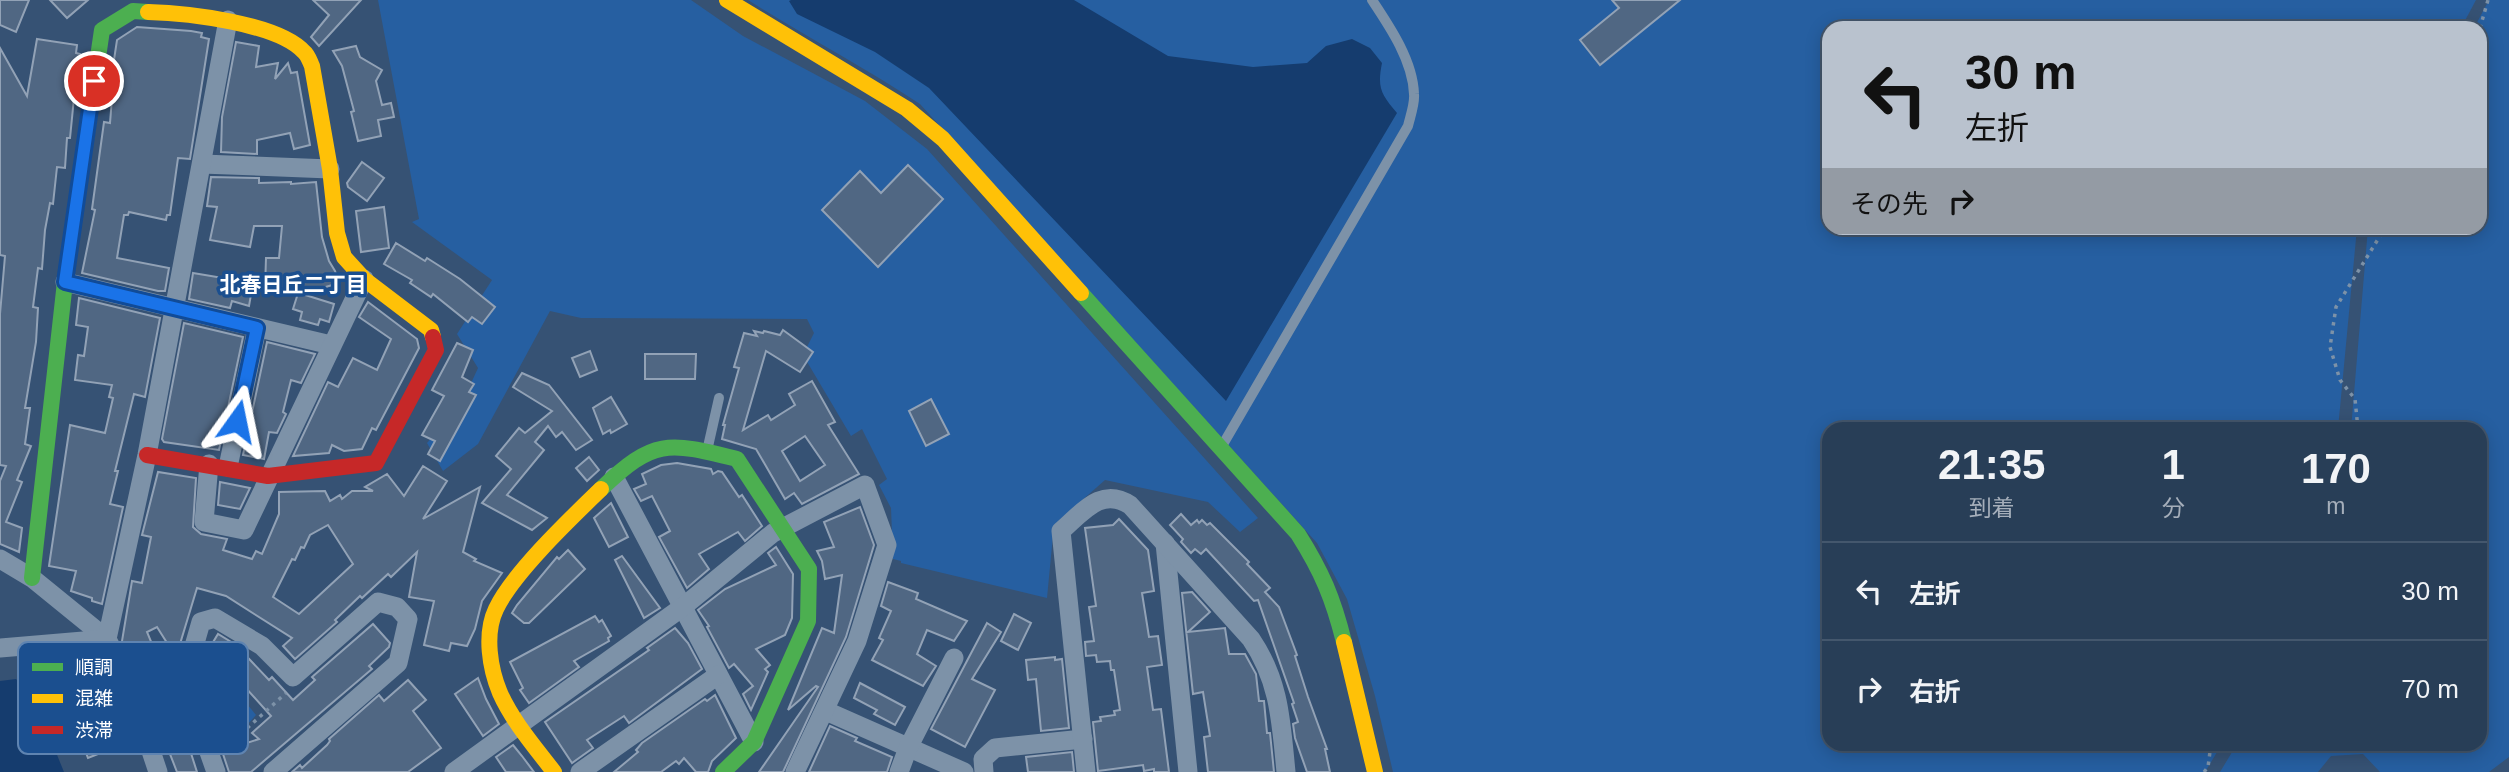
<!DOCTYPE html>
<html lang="ja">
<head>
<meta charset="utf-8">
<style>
	:root { --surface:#283e57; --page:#30455d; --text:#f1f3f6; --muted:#a5aeba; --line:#44576d }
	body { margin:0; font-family:Arial,"Noto Sans JP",sans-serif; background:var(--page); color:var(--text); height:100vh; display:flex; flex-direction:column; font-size:26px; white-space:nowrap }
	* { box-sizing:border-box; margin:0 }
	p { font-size:23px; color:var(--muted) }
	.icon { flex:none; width:38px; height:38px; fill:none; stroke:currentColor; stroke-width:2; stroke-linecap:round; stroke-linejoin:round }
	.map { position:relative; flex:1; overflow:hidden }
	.sheet { position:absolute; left:1822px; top:422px; width:665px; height:329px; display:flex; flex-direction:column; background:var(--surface); border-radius:21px; box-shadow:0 4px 18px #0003,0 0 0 2px var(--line) }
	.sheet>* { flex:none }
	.banner { position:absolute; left:1822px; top:21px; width:665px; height:214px; border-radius:21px; box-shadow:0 4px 18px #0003,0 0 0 2px var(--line); background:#b9c2ce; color:#111; overflow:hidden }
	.pin { position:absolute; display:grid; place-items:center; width:60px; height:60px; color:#fff; margin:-30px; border:4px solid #fff; border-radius:50%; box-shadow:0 2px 7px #0007 }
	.me { position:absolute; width:77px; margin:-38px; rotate:12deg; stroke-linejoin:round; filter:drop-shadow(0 0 5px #0008) }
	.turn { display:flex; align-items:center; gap:24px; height:147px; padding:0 28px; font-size:32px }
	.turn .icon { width:91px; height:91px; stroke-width:2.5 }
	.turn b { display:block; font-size:49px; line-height:60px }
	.then { display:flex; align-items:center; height:66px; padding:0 28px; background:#0003; gap:14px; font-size:26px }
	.eta { display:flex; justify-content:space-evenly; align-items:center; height:119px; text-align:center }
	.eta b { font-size:42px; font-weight:700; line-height:49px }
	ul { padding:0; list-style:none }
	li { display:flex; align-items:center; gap:21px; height:98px; padding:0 28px; border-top:2px solid var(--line) }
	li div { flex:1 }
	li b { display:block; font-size:26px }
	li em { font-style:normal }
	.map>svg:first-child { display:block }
	.green { fill:#265fa1 }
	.water { fill:#153c6e }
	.building { fill:#506783; stroke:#92a2b6; stroke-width:2; fill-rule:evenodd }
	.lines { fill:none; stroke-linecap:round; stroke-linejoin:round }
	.path { stroke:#7d92a8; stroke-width:3.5; stroke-dasharray:3.5 5; stroke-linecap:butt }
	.lane { stroke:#7d92a8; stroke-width:10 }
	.street { stroke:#7d92a8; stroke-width:19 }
	.fast { stroke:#4caf50; stroke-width:16 }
	.slow { stroke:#ffc107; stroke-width:16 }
	.jam { stroke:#c62828; stroke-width:16 }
	.route-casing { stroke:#114b97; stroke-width:18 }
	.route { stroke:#1a73e8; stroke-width:12 }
	.labels { text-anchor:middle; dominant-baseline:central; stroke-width:7; stroke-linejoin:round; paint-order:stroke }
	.neighbourhood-label { font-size:21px; font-weight:bold; fill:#fff; stroke:#1b4f8f }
	.key { fill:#1b4f8f; stroke:#5f84b1; stroke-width:2 }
	.key-label { font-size:19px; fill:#fff }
</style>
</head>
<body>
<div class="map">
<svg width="2509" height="772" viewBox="0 0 2509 772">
	<rect width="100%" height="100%" fill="#365274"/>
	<!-- green -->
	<g class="green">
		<path d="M378 0H691L743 36 865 101 927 149 1258 518 1240 532 1208 502 1105 480 1054 525 1047 598 901 563V561L893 559 891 508 879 485 887 479 862 429 851 436 803 355 814 333 807 319 581 318 550 311 478 444 443 471 427 443 461 405 478 368 457 334 492 280 412 222 419 219Z"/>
		<path d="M748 0H2476L2461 28H1829V228H2357L2338 429H1829V744H2222L2205 772H1393L1375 696 1347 599 1317 543 920 104C864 67 805 36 748 0Z"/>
		<path d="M2489 0H2509V757L2489 772H2380L2363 754 2331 756 2318 772H2220L2237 744H2480V429H2351L2368 228H2480V28H2474Z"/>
		<path d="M238 693 256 715 238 735 216 742 205 716Z"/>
	</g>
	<!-- water -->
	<g class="water">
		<path d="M791 0H1074L1168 56 1253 67 1307 63 1326 46 1352 39 1370 48 1382 63C1377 88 1381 94 1397 113L1226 401 929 88 875 52 797 14 789 1Z"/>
		<path d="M16 679 33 696 64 772H0V681Z"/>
	</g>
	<!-- building -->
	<g class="building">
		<path d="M0 0H29L16 32 0 25Z"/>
		<path d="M50 0H88L67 18Z"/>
		<path d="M313 0H361L319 46 311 37 329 15Z"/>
		<path d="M1612 0H1680L1600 65 1580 40 1619 8Z"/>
		<path d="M137 27 191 31 202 33 201 37 209 39 190 159 178 158 170 215H167L166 220 129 212 128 215H124L117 258 169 268 165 291H158L82 273 95 210 92 209 104 122 110 123 113 86H110L117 40Z"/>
		<path d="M37 39 77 45 76 53 80 54 78 63 81 64 75 88 70 138H67L65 168 57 167 53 204 50 203 45 230 42 269 38 268 33 307 38 308 36 342 25 408H30L25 444 31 446 17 480 22 482 6 522 22 528 19 552 0 544V481L6 466 0 465V314L5 256 0 255V48L27 96Z"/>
		<path d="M236 42 259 46 256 67 278 63 275 79 288 63 291 73 297 72 310 145 294 149 290 133 257 140V154L221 152 222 117Z"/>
		<path d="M356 46 360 57 382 70 376 81 382 105 391 103 394 117 378 120 381 136 358 141 351 112 354 111 342 66 333 51Z"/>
		<path d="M362 162 384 178 367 201 348 187 347 183Z"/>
		<path d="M908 165 943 199 878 267 822 210 860 171 881 193Z"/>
		<path d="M211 177 259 178V183L291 182V184L316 182 322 237 329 261 335 271 339 283 302 294 334 304 329 322 320 319 318 325 300 320 302 312 293 309 299 290 265 289 266 258H279L282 226H254L250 247 210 240 217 207 207 206Z"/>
		<path d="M384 207 389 248 361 252 356 211Z"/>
		<path d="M396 243 425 261 427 258 460 279 495 307 482 324 472 317 468 322 433 294 431 297 410 283 412 280 384 264Z"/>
		<path d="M193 273 253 283 249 306 232 301 230 308 189 299Z"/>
		<path d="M79 298 160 318 145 397 134 394 115 471H118L110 504 123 507 102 604 92 601V598L71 591 76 571 49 566 70 425 105 433 113 398 109 397 112 385 75 380 78 355 84 356 88 327 76 325Z"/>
		<path d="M368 302 417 339 419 348 376 430 372 428 362 449 344 451 332 445 329 453 293 456 328 382 338 387 353 358 377 370 391 339 359 317Z"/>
		<path d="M184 323 243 337 219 450 164 442 162 439Z"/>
		<path d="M783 330 813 352 800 372 766 351 743 430 768 415 771 420 795 405 789 394 812 381 835 422 828 425 859 474 802 504 794 493 785 499 756 449 722 439 725 425H723L739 368 734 367 744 333 757 336 754 331 763 333 764 331 780 335ZM805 436 825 465 800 481 782 451Z"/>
		<path d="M267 342 315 354 301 383 291 380 283 412 286 414 277 433 269 432 264 459 243 455Z"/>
		<path d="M457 343 473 350 462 377 474 384 469 392 476 395 440 461 428 454 435 441 422 435 444 396 432 390Z"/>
		<path d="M590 351 597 370 580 377 572 358Z"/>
		<path d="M645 354H696L695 379H645Z"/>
		<path d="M522 373 549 385 592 440 576 450 562 432 556 437 548 426 535 442 544 450 507 495 547 518 532 530 482 503 511 469 496 456 519 428 525 433 552 411 513 387Z"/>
		<path d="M611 397 627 424 611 433 610 430 603 434 593 408Z"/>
		<path d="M931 399 949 434 926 446 909 411Z"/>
		<path d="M589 457 599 470 587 481 576 468Z"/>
		<path d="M677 463 711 469 713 474 718 471 722 472 739 497 742 495 762 526 745 541 738 532 699 554 709 569 687 588 659 537 670 531 652 496 641 501 634 489 646 484 642 474 661 465Z"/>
		<path d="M423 466 447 481 423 519 480 487 463 552 476 559 474 561 502 573 482 601 475 629 467 646 451 643 449 651 424 645 434 601 409 597 417 552 391 577 388 574 362 598 360 596 335 620 337 622 295 659 283 646 292 638 226 596 197 588 176 657 157 627 147 632 172 692 168 707 176 701 183 719 166 726 147 682 155 659 128 654 122 641 132 581 142 583 151 537 142 535 158 472 196 478 193 527 201 534 227 539 223 550 252 559 256 551 262 554 279 514V492L325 491 330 501 340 495 342 499 352 491H373L365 487 387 474 404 496ZM328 525 353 564 299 614 273 597 292 559 295 560 301 547 304 548 310 535Z"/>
		<path d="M220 482 250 488 240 509 218 505Z"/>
		<path d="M611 503 628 537 609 547 594 518Z"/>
		<path d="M860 507 874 545 846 637 783 772H759L818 687 816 686 788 710 822 628 834 633 842 575 825 579 822 561 817 551 834 547 824 522Z"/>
		<path d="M1181 514 1191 525 1197 520 1199 523 1202 520 1207 525 1210 523 1249 562 1247 564 1270 588 1265 592 1279 607 1297 655 1295 656 1308 697 1327 749H1325L1330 772H1307L1295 738 1293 724 1298 722 1292 704 1294 703 1258 600 1254 601 1206 549 1201 554 1195 549 1191 553 1181 542 1183 539 1170 525Z"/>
		<path d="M1119 519 1148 550 1154 591 1142 593 1149 637 1158 636 1162 665 1147 667 1153 710 1161 709 1169 772H1154V769L1144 771 1143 765 1098 771 1093 722 1101 721 1100 717 1115 715 1114 711 1120 710 1114 670H1111L1110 661 1097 662 1096 655 1086 656 1085 642 1094 641 1089 607 1096 606 1085 528 1113 525Z"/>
		<path d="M776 547 793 574 792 618 785 635 756 649 770 665 765 669 768 672 751 710 743 694 753 686 734 664 729 668 707 627 709 626 698 610 725 589 776 565 768 553Z"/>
		<path d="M568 550 585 569 529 623H524L512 613 517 605 557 557 559 559Z"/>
		<path d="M622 556 660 608 644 618 615 560Z"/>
		<path d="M888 582 918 593 916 599 967 621 954 641 927 630 917 654 936 666 923 686 872 660 883 640 879 638 891 611 881 606Z"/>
		<path d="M1192 592 1210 612 1188 632 1225 628 1229 654H1245L1256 674 1259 701H1264L1267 733H1270L1274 772H1208L1204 737 1210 736 1203 692 1193 694 1182 593Z"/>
		<path d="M1014 614 1031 623 1018 650 1001 641Z"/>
		<path d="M595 616 599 622 602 620 611 636 608 638 609 641 574 661 579 667 529 703 520 690 523 688 510 662Z"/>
		<path d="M987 623 1001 632 972 679 995 690 965 747 931 729Z"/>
		<path d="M373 624 390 643 389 647 369 666 372 669 251 772H229L222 751 259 739 252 733 271 716 245 687 210 710 199 686 222 670 203 659 218 634 236 645 269 680 272 677 293 700 315 680 312 677Z"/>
		<path d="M675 628 688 643 702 669 629 723 624 716 587 740 593 748 572 763 545 722 649 650 647 648Z"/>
		<path d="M1055 657V660L1062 659 1069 728 1041 731 1036 679 1028 680 1026 660Z"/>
		<path d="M478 678 486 699 499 724 483 736 455 694Z"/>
		<path d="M408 680 426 700 413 711 441 748 408 772H292L300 765 302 768 327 745 330 741 329 739 379 695 384 701Z"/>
		<path d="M860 683 905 707 895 725 874 714 877 710 854 698Z"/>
		<path d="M715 695 736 738 712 761 708 772H696L684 758 679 764 676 761 661 772H614L638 752 636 750 642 743 705 699 707 701Z"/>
		<path d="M830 726 857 738 855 741 892 757 887 772H809Z"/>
		<path d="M103 730 111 749 88 758 81 740Z"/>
		<path d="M513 745 522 756 534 772H506L496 757Z"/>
		<path d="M189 747 197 772H177L170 754Z"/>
		<path d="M1072 752 1074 772H1028L1026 757Z"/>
	</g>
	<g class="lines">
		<!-- path -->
		<g class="path">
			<path d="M2480 28 2488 0"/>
			<path d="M2358 429 2355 399 2340 380 2330 347 2336 307 2385 228"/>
			<path d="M223 744 246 736 244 731 286 693"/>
			<path d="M2204 772 2208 767 2211 744"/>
		</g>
		<!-- lane -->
		<g class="lane">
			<path d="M1222 446 1408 126C1410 117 1415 104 1414 94 1413 61 1390 27 1372 0"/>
			<path d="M707 451 719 398"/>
		</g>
		<!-- street -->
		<g class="street">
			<path d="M202 164 330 169"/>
			<path d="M65 282 331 345"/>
			<path d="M209 464 204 522 244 530 364 279"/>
			<path d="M228 467 257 328"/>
			<path d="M614 477 754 742"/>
			<path d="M1165 543 1188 772"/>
			<path d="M0 559 32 578 107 639 127 679 158 772"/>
			<path d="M0 648 107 639 147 455 228 20"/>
			<path d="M826 711 964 772"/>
			<path d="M150 746 199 728"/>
			<path d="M216 772 184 681 201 622 215 618 262 646 293 677 378 602 397 607 408 619 398 663 273 772"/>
			<path d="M454 772 684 606 773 533 865 485 887 545 857 641 795 772"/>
			<path d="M580 772 718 675"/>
			<path d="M899 772 908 748 954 658"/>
			<path d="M984 772 983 759 995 748 1083 739"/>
			<path d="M1086 772 1061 531C1082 513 1101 486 1130 505L1251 639C1280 682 1281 722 1286 772"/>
		</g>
		<!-- fast -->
		<g class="fast">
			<path d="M1081 293 1298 534C1322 572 1333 598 1344 642"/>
			<path d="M601 489C654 438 668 442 737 459L809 569 808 621 754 742 723 772"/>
			<path d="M32 578 65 282 102 30 133 11 148 12"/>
		</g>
		<!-- slow -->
		<g class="slow">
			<path d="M727 0 907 109 943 139 1081 293"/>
			<path d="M148 12C186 13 278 23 304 52 308 55 310 62 312 66L330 169 337 233 344 257 364 279 431 330 433 337"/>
			<path d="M1344 642 1375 772"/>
			<path d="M554 772C535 747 513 722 500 693 490 669 484 634 496 609 513 573 571 518 601 489"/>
		</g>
		<!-- jam -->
		<path class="jam" d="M147 455 268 476 376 463 436 350 433 337"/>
	</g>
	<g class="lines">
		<defs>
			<path id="route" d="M94 81 65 282 257 328 237 421"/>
		</defs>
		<!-- route casing -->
		<use href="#route" class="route-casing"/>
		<!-- route -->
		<use href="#route" class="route"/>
	</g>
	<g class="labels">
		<!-- neighbourhood labels -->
		<g class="neighbourhood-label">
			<text x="293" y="284">北春日丘二丁目</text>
		</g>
	</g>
	<!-- legend -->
	<rect x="18" y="642" width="230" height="112" rx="10" class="key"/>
	<rect x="32" y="663" width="31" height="8" fill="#4caf50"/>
	<rect x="32" y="694" width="31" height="9" fill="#ffc107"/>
	<rect x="32" y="726" width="31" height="8" fill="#c62828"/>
	<g class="key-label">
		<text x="75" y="674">順調</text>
		<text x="75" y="705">混雑</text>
		<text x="75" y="737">渋滞</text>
	</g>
</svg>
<div class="pin" style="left:94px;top:81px;background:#d93025"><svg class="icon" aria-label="arrive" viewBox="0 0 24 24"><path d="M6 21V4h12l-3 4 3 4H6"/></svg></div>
<svg class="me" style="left:237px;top:421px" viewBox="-20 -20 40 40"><path d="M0-17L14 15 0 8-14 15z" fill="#1a73e8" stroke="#fff" stroke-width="4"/></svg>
<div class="banner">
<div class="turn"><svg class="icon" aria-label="left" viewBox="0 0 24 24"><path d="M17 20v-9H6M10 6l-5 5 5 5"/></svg><div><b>30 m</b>左折</div></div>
<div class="then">その先<svg class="icon" aria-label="right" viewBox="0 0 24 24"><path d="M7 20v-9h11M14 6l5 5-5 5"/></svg></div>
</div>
<section class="sheet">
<div class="eta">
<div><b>21:35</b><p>到着</p></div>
<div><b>1</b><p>分</p></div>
<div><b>170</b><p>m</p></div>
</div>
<ul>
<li><svg class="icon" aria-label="left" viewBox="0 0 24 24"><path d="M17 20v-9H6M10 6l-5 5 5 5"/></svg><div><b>左折</b></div><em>30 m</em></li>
<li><svg class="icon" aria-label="right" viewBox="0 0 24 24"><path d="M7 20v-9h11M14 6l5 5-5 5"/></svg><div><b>右折</b></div><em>70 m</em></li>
</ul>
</section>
</div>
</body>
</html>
